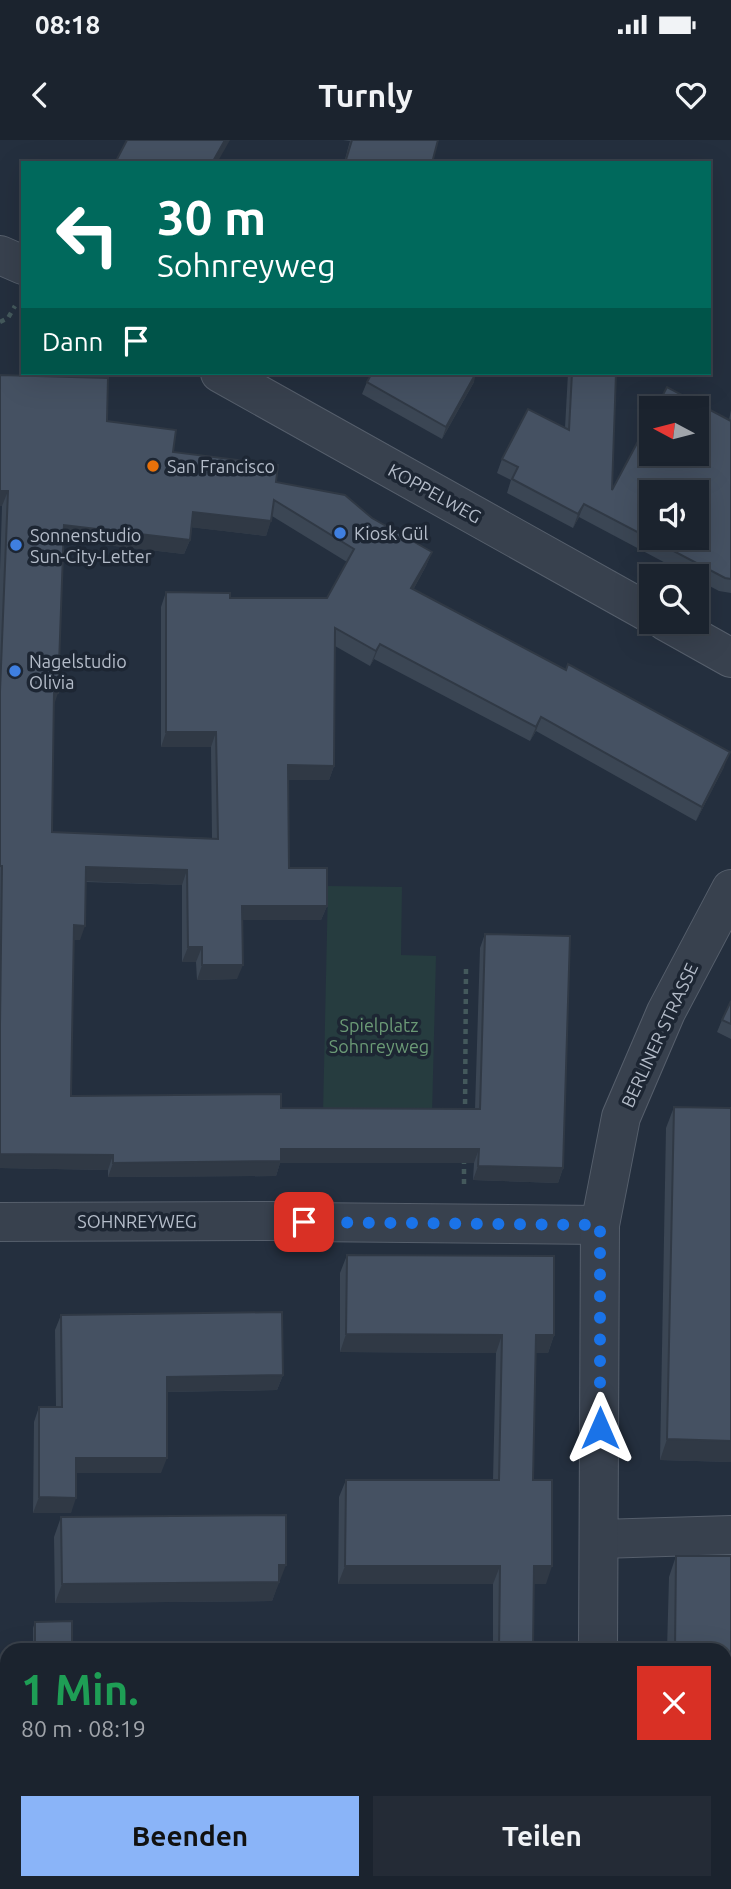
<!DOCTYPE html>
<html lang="de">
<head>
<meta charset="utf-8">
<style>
	:root { --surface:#1b232e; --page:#242b36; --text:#f1f3f6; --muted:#a0a4aa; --line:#39404a; --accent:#8ab4f8 }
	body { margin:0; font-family:Ubuntu,sans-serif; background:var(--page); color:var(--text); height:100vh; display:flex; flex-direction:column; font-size:26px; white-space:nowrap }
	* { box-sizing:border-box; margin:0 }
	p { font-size:23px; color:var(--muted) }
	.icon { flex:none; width:38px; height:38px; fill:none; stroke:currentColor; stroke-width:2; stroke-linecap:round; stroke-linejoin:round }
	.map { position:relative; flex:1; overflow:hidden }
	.side { position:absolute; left:0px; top:1503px; width:732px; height:247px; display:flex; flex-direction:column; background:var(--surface); border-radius:21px 21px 0 0; box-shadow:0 7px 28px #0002,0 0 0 2px var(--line) }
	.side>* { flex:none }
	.hud { position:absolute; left:21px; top:21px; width:690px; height:214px; border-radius:0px; box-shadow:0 7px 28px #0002,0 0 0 2px var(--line); background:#00695c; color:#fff; overflow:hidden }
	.needle { width:46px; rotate:277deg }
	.tools { position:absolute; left:639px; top:256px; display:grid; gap:14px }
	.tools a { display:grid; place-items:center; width:70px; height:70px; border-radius:0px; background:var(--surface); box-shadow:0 7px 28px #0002,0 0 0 2px var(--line); font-size:35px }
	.pin { position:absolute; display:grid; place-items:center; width:60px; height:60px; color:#fff; margin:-30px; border-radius:14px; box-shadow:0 4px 10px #0006 }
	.me { position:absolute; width:77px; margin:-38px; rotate:0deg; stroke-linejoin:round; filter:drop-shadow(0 0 5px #0008) }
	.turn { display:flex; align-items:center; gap:24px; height:147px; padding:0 21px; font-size:32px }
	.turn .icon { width:91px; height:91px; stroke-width:2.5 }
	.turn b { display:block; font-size:49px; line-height:60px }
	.then { display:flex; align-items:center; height:66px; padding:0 21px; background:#0003; gap:14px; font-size:26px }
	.round { display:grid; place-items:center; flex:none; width:74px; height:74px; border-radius:0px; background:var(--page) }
	.summary { display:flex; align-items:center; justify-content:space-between; height:119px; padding:0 21px }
	h1 { font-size:42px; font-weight:700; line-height:52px; color:#1e9e55 }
	.primary-button { display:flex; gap:14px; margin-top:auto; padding:14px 21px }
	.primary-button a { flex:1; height:80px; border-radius:0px; background:var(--accent); color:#111; font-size:28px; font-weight:700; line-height:80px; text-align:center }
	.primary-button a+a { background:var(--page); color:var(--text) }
	.status { display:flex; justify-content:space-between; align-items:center; height:49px; padding:0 35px; background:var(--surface); direction:ltr }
	.status svg { height:19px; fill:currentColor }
	header { display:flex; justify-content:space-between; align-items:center; height:91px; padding:0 21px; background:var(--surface); font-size:32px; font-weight:700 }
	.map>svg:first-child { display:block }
	.green { fill:#263c3f }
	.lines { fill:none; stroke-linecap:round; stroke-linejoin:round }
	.minor-casing { stroke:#565f6c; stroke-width:40 }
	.path { stroke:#44595c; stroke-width:4.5; stroke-dasharray:5 5; stroke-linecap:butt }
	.minor { stroke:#38414e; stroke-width:38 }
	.wall { fill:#3b4654; fill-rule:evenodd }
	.shaded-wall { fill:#303945 }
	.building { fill:#455162; stroke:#303945; stroke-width:2; fill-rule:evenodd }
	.route { stroke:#1a73e8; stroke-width:12; stroke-dasharray:0 21.6 }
	.food-dot { fill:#e8710a; stroke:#1d2633; stroke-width:2.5 }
	.shop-dot { fill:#3f7fe0; stroke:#1d2633; stroke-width:2.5 }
	.labels { text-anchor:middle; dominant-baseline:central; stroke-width:7; stroke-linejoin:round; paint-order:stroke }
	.poi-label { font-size:18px; fill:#b4bcc9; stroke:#1d2633; text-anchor:start }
	.street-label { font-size:18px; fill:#b4bcc9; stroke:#1d2633 }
	.park-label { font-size:18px; fill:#6b9a76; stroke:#1d2633 }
</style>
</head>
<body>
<div class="status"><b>08:18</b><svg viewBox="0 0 49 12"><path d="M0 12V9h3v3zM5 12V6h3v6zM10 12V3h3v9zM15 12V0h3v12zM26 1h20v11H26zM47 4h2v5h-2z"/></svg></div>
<header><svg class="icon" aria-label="back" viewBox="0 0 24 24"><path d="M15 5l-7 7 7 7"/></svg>Turnly<svg class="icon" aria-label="heart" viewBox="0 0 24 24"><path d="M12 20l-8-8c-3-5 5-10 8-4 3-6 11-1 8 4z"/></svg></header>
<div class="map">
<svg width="731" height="1749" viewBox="0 0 731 1749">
	<rect width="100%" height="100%" fill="#242f3e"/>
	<!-- green -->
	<path class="green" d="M328 746 402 747 401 815 436 816 432 975 323 974Z"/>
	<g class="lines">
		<defs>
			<g id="minor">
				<path d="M0 115 23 125"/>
				<path d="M220 233 651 474"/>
				<path d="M665 481 731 518"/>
				<path d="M0 1082 273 1081"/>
				<path d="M304 1082 600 1085"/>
				<path d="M600 1399 731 1395"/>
				<path d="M598 1510 600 1085 621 977 666 872 731 749"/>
				<path d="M598 1743V1749"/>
			</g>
		</defs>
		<!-- minor casing -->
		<use href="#minor" class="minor-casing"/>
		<!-- path -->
		<g class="path">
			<path d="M0 182 8 178 15 166"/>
			<path d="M465 974 466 828"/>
			<path d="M464 1044V1018"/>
		</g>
		<!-- minor -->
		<use href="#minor" class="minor"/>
	</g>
	<!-- wall -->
	<g class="wall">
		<path d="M343 0H438L432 23H344L350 1Z"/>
		<path d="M568 233H616L612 350 729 280 731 270V453L719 451 696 439V436H690L579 377 573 388 507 353 511 340 497 333 502 319 565 288Z"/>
		<path d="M0 235 107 281 173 312 276 342 372 378 432 412 426 426 413 450 724 627 696 681 536 591 530 601 374 519 370 526 335 506 334 626 329 640H288L289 728 327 766 321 780H242L237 839 197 840 196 822H182V745L86 742 80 800H74L71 956 281 968 475 969 480 808 485 794 563 1028 558 1043 473 1040 474 1023H280L276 1036 108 1037V1030L0 1028V430L2 366ZM272 376 347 422 327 458H230L166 452 161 467V607H211L212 698 52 692 53 567 64 400 184 414 190 400 191 387 266 396Z"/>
		<path d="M367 242H474L442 299 362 254Z"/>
		<path d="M731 861V899L717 892 722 880Z"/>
		<path d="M674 967 731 1322 660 1320 666 988Z"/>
		<path d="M347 1115 554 1195 548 1213H536L533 1340 546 1444H534L533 1510H493V1444H338L339 1357 346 1340H493L496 1213 340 1212V1133Z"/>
		<path d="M61 1175 283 1235 277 1250 167 1252 161 1333H76L71 1373H33L34 1282 39 1267H56L55 1190Z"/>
		<path d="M61 1377 279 1444H278L272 1461 55 1463 54 1397Z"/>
		<path d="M676 1416H731V1749H653V1743H724V1510H667L669 1437Z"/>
		<path d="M35 1482 72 1510H33V1488Z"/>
		<rect x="142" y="1743" width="44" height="6"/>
		<rect x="488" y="1743" width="42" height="6"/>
	</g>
	<!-- shaded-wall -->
	<g class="shaded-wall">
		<path d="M225 0H230L217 23H212Z"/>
		<path d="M476 233 474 242 442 299 446 287Z"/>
		<path d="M0 351H8L2 366H0Z"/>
		<path d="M584 364 579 377 573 388 578 374Z"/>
		<path d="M193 372 271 381 266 396 188 387Z"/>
		<path d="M64 385 190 400 184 414 59 400Z"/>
		<path d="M432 412 426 426 406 463 411 448Z"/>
		<path d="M380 504 374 519 370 526 376 511Z"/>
		<path d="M54 553H58L53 568Z"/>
		<path d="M541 577 536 591 530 601 536 587Z"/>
		<path d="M166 592H216L211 607H161Z"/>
		<path d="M730 612 724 627 696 681 702 667Z"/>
		<path d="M288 625 334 626 329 640H282Z"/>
		<path d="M86 727 187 730 182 745 81 741Z"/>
		<path d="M242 766H327L321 780H237Z"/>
		<path d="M74 785 85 786 80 800H68Z"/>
		<path d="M188 807H202L196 822H182Z"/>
		<path d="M202 825H243L237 839 197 840Z"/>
		<path d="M281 1009H479L474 1023H280L276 1036 108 1037 113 1023Z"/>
		<path d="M0 1014 113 1015 108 1030 0 1028Z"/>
		<path d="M478 1026 563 1028 558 1043 473 1040Z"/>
		<path d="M346 1194 502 1195 496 1213 340 1212Z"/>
		<path d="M536 1195H554L548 1213H530Z"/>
		<path d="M283 1235 277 1250 161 1252 167 1237Z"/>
		<path d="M667 1299 731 1301V1322L660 1320Z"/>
		<path d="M76 1318H167L161 1333H70Z"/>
		<path d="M39 1357 76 1358 71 1373H33Z"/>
		<path d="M279 1425H286L272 1461 55 1463 62 1444Z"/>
		<path d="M345 1426H500L493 1444H338Z"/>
		<path d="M534 1426H552L546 1444H527Z"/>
	</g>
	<!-- building -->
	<g class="building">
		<path d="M127 0H225L212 23H115Z"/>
		<path d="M352 0H438L432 23H345Z"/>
		<path d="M372 233H476L446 287 367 242Z"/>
		<path d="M572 233H616L612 350 651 277V313H696V268H656L667 247 731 281V439L725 438 584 364 578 374 512 339 518 327 502 319 528 269 569 290ZM651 352H696V397H651Z"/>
		<path d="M0 235 108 238 107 281 176 290 173 312 278 325 276 342 345 355 372 378 432 412 411 448 566 530 568 524 730 612 702 667 541 577 536 587 380 504 376 511 335 488 334 626 288 625 289 728H327V766H242L243 825H202V807H188L187 730 86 727 85 786 74 785 71 956 281 954V968L480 969 485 794 570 796 563 1028 478 1026 479 1009H281V1021L113 1023V1015L0 1014V884L2 726H0V551L8 351H0ZM274 360 354 409 327 458H230V453L166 452V592H216L218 699 52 692 54 553H58L64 385 190 400 193 372 271 381Z"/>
		<path d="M731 861V884L722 880Z"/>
		<path d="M674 967 731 968V1301L667 1299Z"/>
		<path d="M347 1115 554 1116V1195H536L533 1340H552V1426H534L533 1510H499L500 1426H345L346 1340H499L502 1195 346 1194Z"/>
		<path d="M282 1172 283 1235 167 1237V1318H76V1358L39 1357V1267H62L61 1175Z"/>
		<path d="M286 1375V1425H279V1442L62 1444 61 1377Z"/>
		<path d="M676 1416H731V1749H660V1743H724V1510H675Z"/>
		<path d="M72 1481V1510H35V1482Z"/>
		<rect x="146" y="1743" width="40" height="6"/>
		<rect x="495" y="1743" width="35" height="6"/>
	</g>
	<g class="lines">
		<!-- route -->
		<path class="route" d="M304 1082 600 1085V1288"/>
	</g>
	<!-- markers -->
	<circle class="food-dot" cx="153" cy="326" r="7"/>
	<g class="shop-dot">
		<circle cx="340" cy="393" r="7"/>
		<circle cx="16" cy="405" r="7"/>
		<circle cx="15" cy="531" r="7"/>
	</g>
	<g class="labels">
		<!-- poi labels -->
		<g class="poi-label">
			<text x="167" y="326">San Francisco</text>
			<text x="354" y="393">Kiosk Gül</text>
			<text x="30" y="395">Sonnenstudio<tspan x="30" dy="21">Sun-City-Letter</tspan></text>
			<text x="29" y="521">Nagelstudio<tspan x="29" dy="21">Olivia</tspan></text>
		</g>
		<!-- street labels -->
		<g class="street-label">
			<text transform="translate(435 353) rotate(29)">KOPPELWEG</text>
			<text transform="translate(659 895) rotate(-65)">BERLINER STRASSE</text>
			<text x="137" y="1081">SOHNREYWEG</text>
		</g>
		<!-- park labels -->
		<g class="park-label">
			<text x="379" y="885">Spielplatz<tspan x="379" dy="21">Sohnreyweg</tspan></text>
		</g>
	</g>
</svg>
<div class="tools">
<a><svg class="needle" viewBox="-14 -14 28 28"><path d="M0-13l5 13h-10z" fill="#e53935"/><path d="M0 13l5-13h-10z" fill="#a0a4aa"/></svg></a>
<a><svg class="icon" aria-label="sound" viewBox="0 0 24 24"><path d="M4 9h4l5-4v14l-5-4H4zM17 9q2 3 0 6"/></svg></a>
<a><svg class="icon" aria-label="search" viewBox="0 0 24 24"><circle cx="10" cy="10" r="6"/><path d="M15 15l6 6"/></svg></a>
</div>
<div class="pin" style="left:304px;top:1082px;background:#d93025"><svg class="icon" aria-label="arrive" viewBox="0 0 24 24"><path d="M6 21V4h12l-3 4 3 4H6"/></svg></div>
<svg class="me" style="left:600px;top:1288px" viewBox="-20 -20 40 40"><path d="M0-17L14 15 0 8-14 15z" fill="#1a73e8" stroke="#fff" stroke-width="4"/></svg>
<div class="hud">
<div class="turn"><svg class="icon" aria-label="left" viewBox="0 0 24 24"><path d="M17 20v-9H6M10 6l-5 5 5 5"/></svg><div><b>30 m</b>Sohnreyweg</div></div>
<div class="then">Dann<svg class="icon" aria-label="arrive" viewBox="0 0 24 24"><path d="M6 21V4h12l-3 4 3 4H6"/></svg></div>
</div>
<section class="side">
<div class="summary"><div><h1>1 Min.</h1><p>80 m · 08:19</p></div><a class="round" style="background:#d93025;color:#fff"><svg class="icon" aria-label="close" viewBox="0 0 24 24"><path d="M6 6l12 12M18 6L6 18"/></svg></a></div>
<div class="primary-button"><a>Beenden</a><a>Teilen</a></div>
</section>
</div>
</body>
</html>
